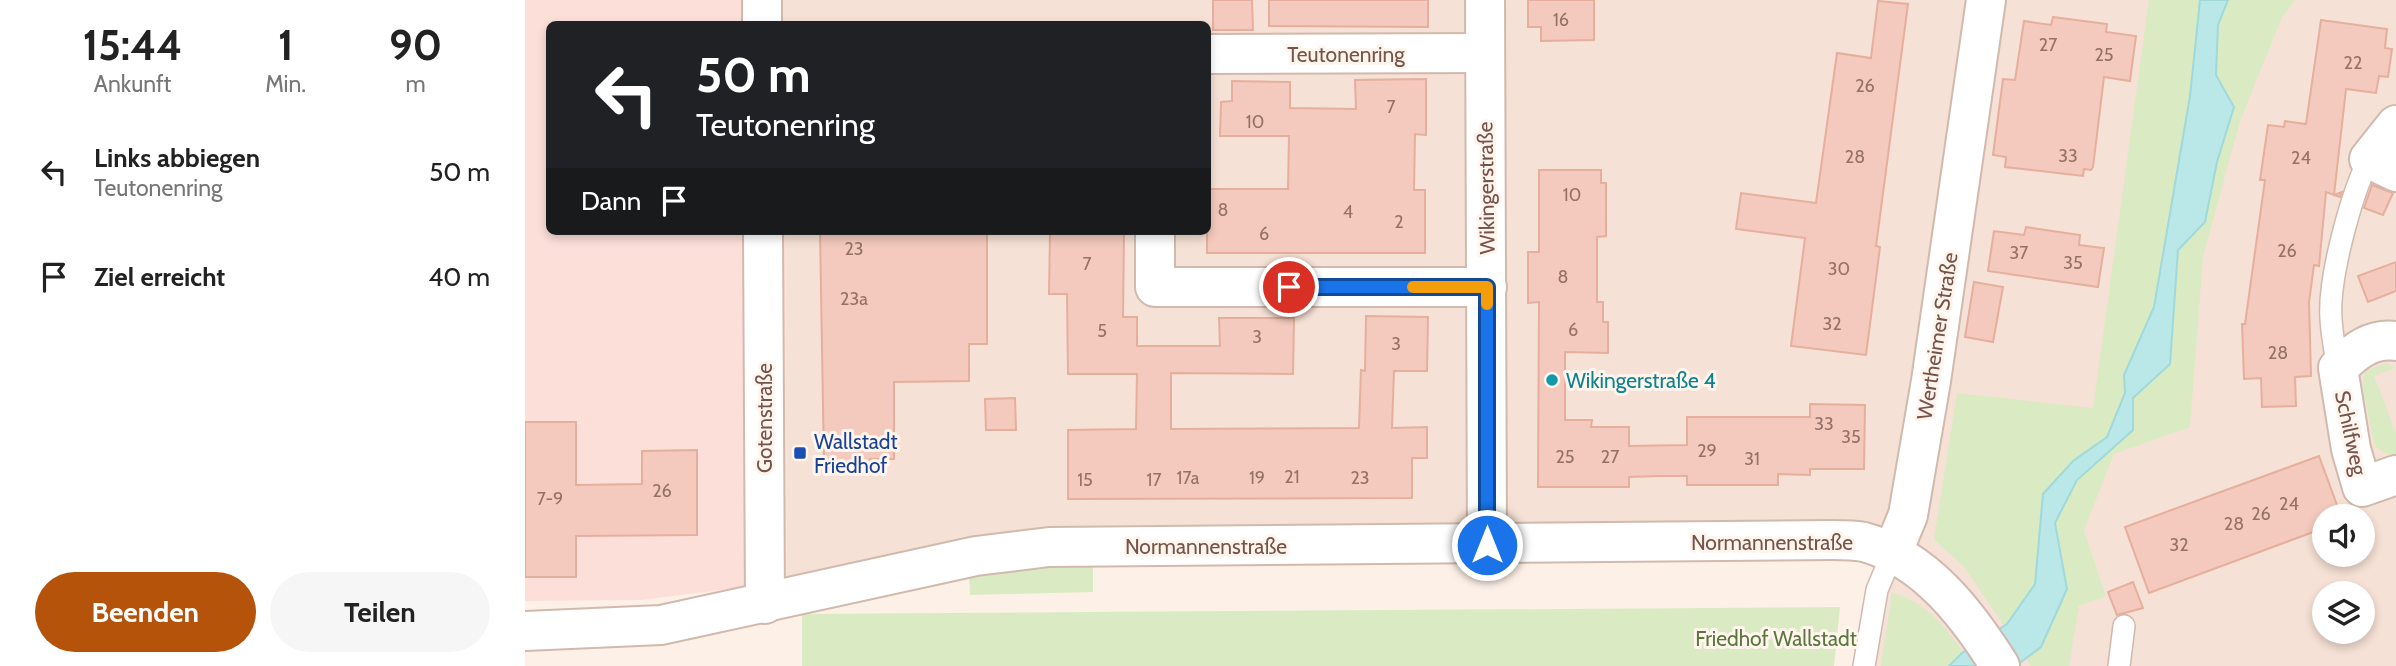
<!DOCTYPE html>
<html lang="de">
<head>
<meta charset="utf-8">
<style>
	:root { --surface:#fff; --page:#f6f6f6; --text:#222; --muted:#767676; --accent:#b45309 }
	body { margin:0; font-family:Cabin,sans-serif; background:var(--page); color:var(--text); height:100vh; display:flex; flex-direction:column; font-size:26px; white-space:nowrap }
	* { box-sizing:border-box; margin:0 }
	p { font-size:23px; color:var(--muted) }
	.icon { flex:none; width:38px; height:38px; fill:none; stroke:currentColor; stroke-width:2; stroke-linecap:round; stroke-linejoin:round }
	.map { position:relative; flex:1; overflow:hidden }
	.panel { display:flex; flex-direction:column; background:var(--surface); width:525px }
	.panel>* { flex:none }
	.guide { position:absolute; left:21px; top:21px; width:665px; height:214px; border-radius:10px; box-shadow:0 4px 10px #0003; background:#202124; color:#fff; overflow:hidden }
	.fabs { position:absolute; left:1787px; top:504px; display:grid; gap:14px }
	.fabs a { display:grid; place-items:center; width:63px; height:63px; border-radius:50%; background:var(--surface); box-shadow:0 4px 10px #0003; font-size:35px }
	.pin { position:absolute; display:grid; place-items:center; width:60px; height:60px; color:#fff; margin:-30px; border:4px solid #fff; border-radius:50%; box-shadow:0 2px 7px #0007 }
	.me { position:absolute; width:77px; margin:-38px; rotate:0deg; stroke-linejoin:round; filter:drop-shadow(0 0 5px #0008) }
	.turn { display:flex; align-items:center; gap:24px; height:147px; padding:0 35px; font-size:32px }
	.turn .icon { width:91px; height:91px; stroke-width:2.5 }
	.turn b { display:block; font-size:49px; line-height:60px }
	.then { display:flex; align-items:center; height:66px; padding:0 35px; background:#0003; gap:14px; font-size:26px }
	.eta { display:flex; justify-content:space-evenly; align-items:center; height:119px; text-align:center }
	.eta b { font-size:42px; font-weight:700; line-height:49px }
	.cta { display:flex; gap:14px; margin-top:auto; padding:14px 35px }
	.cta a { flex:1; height:80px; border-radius:42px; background:var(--accent); color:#fff; font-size:28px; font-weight:700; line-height:80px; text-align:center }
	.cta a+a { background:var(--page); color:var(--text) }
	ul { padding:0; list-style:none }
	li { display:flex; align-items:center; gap:21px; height:105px; padding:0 35px }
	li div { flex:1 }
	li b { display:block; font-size:26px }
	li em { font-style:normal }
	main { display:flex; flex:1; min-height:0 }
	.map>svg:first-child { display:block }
	.residential { fill:#f5e1d5; fill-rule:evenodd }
	.commercial { fill:#fddfda }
	.green { fill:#daebc4 }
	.water { fill:#bae7e7; stroke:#a0d9d9; stroke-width:2 }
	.building { fill:#f3cabd; stroke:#e6ae9d; stroke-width:2 }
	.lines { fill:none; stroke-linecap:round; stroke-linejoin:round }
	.service-casing { stroke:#d1b9ae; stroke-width:24 }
	.minor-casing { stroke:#d1b9ae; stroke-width:42 }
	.service { stroke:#fff; stroke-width:21 }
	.minor { stroke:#fff; stroke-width:38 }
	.route-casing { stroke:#114b97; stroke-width:18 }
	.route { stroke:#1a73e8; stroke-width:12 }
	.slow { stroke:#f59e0b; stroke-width:12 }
	.culture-dot { fill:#0f9aa8; stroke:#fff5ed; stroke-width:2.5 }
	.transit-dot { fill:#1a4fb4; stroke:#fff5ed; stroke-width:2.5 }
	.labels { text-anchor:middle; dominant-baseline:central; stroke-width:6; stroke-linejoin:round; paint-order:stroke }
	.number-label { font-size:18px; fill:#967167 }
	.street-label { font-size:21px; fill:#77534a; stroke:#fff5ed }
	.culture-label { font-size:21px; fill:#0d838f; stroke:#fff5ed; text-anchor:start }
	.transit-label { font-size:21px; fill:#164399; stroke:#fff5ed; text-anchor:start }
	.park-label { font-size:21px; fill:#58783f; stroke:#fff5ed }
</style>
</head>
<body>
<main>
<section class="panel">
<div class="eta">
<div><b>15:44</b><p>Ankunft</p></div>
<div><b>1</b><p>Min.</p></div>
<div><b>90</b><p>m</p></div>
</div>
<ul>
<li><svg class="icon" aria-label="left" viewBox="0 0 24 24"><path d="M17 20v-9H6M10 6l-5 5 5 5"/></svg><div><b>Links abbiegen</b><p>Teutonenring</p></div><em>50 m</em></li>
<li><svg class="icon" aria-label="arrive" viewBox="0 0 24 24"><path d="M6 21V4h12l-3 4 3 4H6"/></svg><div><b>Ziel erreicht</b></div><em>40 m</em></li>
</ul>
<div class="cta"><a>Beenden</a><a>Teilen</a></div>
</section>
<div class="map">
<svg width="1871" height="666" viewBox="0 0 1871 666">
	<rect width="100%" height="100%" fill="#fdf1e7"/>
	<!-- residential -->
	<path class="residential" d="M258 0H1871V666H1344L1362 543 506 529 262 582 260 231H682V24H258ZM1799 516H1838V555H1799ZM1799 593H1838V632H1799Z"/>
	<!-- commercial -->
	<path class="commercial" d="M0 0H258V24H24V231H260L262 582 116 600 0 601Z"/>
	<!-- green -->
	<g class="green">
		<path d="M1624 0H1770L1757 17 1715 121 1678 257 1665 427 1589 454 1559 530 1581 596 1554 606 1544 666H1506L1440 568 1409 539 1432 393 1568 408Z"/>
		<path d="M1861 363 1870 368 1849 376 1871 433V459L1850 447 1837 386 1840 371Z"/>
		<path d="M568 565V592L445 595 444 569Z"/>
		<path d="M1367 593C1405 602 1427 635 1447 666H1356Z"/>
		<path d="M1315 607 1309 666H277V614Z"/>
	</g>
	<!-- water -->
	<path class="water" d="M1675 0H1703L1693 25 1691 75 1709 107 1692 162 1680 222 1653 250 1645 364 1608 398V430L1552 480 1530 523 1542 589 1516 647 1491 666H1424L1437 653 1482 624 1510 584 1518 494 1548 461 1582 437 1600 393 1599 375 1629 307 1665 96Z"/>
	<!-- building -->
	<g class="building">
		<path d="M688 0H727L728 30H688Z"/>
		<path d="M744 0H903V27L744 26Z"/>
		<path d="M1003 0H1069V40L1016 41V27H1003Z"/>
		<path d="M1353 1 1383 4 1351 246 1355 247 1341 355 1266 346 1280 238 1211 229 1216 193 1291 203 1312 53 1346 58Z"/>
		<path d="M1528 17 1582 24 1581 32 1611 36 1605 81 1579 77 1568 167 1566 170 1559 169 1558 176 1480 167 1481 157 1468 155 1478 79 1490 80 1499 21 1526 25Z"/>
		<path d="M1796 20 1862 29 1860 48 1867 49 1863 77 1854 76 1851 93 1821 89 1809 195 1817 192 1815 197 1801 192 1794 266 1789 265 1784 302 1786 376 1770 377 1771 406 1737 407 1736 378 1719 379 1717 324H1720L1740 180H1735L1743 125 1759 127 1760 121 1781 124Z"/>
		<path d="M901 79V135L890 134 889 190H900V253H682V189H763L764 136H695L696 102 707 101V81L765 82V108L831 109 830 80Z"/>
		<path d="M1014 170H1076V183H1081V236L1072 237V302H1078V322H1083V353L1040 352V420H1067L1066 427H1104V446L1162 445V417H1285V404L1340 405 1339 469H1285V475L1253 474V485H1162V476H1134L1104 477V487H1013L1014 302 1003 303V252H1014Z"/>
		<path d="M1847 185 1868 193 1858 215 1839 208Z"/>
		<path d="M1501 227 1555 235 1554 245 1579 248 1573 287 1463 271 1469 231 1499 235Z"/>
		<path d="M295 231H462V344H444V381L369 382V459H345V464H299Z"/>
		<path d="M525 233H599L598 317H612V346H695L694 318H769L768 374 646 373V429L834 428 836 370 840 371 841 316 903 317 902 371H869L867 428 902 427V458H887V498L543 499V430L611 429 612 374H543L542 294H524Z"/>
		<path d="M1871 262V291L1843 302 1833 276Z"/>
		<path d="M1449 282 1478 287 1468 342 1440 337Z"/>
		<path d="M490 398 491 430H461L460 399Z"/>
		<path d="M0 422H51V485L117 484V451L172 450V535L51 536V577H0Z"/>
		<path d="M1794 456 1816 516H1799V528L1624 593 1600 527Z"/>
		<path d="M1608 582 1618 608 1592 615 1583 592Z"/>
	</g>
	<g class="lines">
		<defs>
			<g id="service">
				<path d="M1813 368C1810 352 1807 335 1806 319 1803 279 1826 195 1844 159"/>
				<path d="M1339 666 1352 590 1367 554"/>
				<path d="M1594 666 1599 626"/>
			</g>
			<g id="minor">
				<path d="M237 0V24"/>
				<path d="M960 0 962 545"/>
				<path d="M682 54 960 53"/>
				<path d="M1871 125 1844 159 1871 172"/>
				<path d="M238 231 240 604"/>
				<path d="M630 231V287H962"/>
				<path d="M1871 341C1846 338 1830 351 1813 368L1826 449 1837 487 1871 475"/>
				<path d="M1367 554 1383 515 1406 381 1461 0"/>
				<path d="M0 631 136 625 451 556 524 547 1307 540C1317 540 1329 540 1339 542 1401 559 1443 615 1475 666"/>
			</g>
		</defs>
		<!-- service casing -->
		<use href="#service" class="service-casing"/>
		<!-- minor casing -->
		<use href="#minor" class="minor-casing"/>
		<!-- service -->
		<use href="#service" class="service"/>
		<!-- minor -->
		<use href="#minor" class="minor"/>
	</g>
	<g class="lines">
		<defs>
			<path id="route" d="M764 287H962V545"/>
		</defs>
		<!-- route casing -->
		<use href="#route" class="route-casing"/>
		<!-- route -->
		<use href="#route" class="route"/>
		<!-- slow -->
		<path class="slow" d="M888 287H962V304"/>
	</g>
	<!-- markers -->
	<circle class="culture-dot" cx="1027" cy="380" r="7"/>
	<rect class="transit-dot" x="268" y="446" width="14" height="14" rx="3.5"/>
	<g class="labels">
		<!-- number labels -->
		<g class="number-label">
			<text x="1036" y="20">16</text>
			<text x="1523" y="45">27</text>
			<text x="1579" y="55">25</text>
			<text x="1828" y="63">22</text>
			<text x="1340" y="86">26</text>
			<text x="866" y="107">7</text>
			<text x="730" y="122">10</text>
			<text x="1543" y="156">33</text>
			<text x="1330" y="157">28</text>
			<text x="1776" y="158">24</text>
			<text x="1047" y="195">10</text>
			<text x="698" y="210">8</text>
			<text x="823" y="212">4</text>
			<text x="874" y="222">2</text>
			<text x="739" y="234">6</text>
			<text x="329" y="249">23</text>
			<text x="1762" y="251">26</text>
			<text x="1494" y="253">37</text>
			<text x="1548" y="263">35</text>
			<text x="562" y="264">7</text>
			<text x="1314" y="269">30</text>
			<text x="1038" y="277">8</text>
			<text x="329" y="299">23a</text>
			<text x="1307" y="324">32</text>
			<text x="1048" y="330">6</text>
			<text x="577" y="331">5</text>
			<text x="732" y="337">3</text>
			<text x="871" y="344">3</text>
			<text x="1753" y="353">28</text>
			<text x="1299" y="424">33</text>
			<text x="1326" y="437">35</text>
			<text x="1182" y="451">29</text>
			<text x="1040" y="457">25</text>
			<text x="1085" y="457">27</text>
			<text x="1227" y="459">31</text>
			<text x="767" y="477">21</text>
			<text x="663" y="478">17a</text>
			<text x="732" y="478">19</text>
			<text x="835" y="478">23</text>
			<text x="560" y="480">15</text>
			<text x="629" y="480">17</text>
			<text x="137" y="491">26</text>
			<text x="25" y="499">7-9</text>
			<text x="1764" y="504">24</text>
			<text x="1736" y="514">26</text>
			<text x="1709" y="524">28</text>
			<text x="1654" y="545">32</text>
		</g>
		<!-- street labels -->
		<g class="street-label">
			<text x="821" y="54">Teutonenring</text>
			<text transform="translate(961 188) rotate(-91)">Wikingerstraße</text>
			<text transform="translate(1412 336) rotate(-81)">Wertheimer Straße</text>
			<text transform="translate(239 418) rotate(-90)">Gotenstraße</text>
			<text transform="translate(1826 433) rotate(78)">Schilfweg</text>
			<text x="1247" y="542">Normannenstraße</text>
			<text x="681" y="546">Normannenstraße</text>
		</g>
		<!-- culture labels -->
		<g class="culture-label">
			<text x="1041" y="380">Wikingerstraße 4</text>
		</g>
		<!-- transit labels -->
		<g class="transit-label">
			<text x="289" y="441">Wallstadt<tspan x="289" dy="24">Friedhof</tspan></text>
		</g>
		<!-- park labels -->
		<g class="park-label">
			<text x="1251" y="638">Friedhof Wallstadt</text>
		</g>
	</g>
</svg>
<div class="fabs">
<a><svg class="icon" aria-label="sound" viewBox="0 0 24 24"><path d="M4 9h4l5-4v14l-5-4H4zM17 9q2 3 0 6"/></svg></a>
<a><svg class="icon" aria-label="layers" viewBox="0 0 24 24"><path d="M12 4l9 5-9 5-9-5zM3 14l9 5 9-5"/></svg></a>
</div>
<div class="pin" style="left:764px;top:287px;background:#d93025"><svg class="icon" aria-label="arrive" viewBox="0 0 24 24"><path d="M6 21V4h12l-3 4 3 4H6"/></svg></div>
<svg class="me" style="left:962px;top:545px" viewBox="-20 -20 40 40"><circle r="17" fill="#1a73e8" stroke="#fff" stroke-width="3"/><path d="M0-11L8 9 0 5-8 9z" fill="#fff"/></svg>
<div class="guide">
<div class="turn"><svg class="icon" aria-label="left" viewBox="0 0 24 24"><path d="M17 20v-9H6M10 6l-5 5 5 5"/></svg><div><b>50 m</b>Teutonenring</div></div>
<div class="then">Dann<svg class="icon" aria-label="arrive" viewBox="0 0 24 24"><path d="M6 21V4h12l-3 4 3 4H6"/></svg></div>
</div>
</div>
</main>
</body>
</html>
